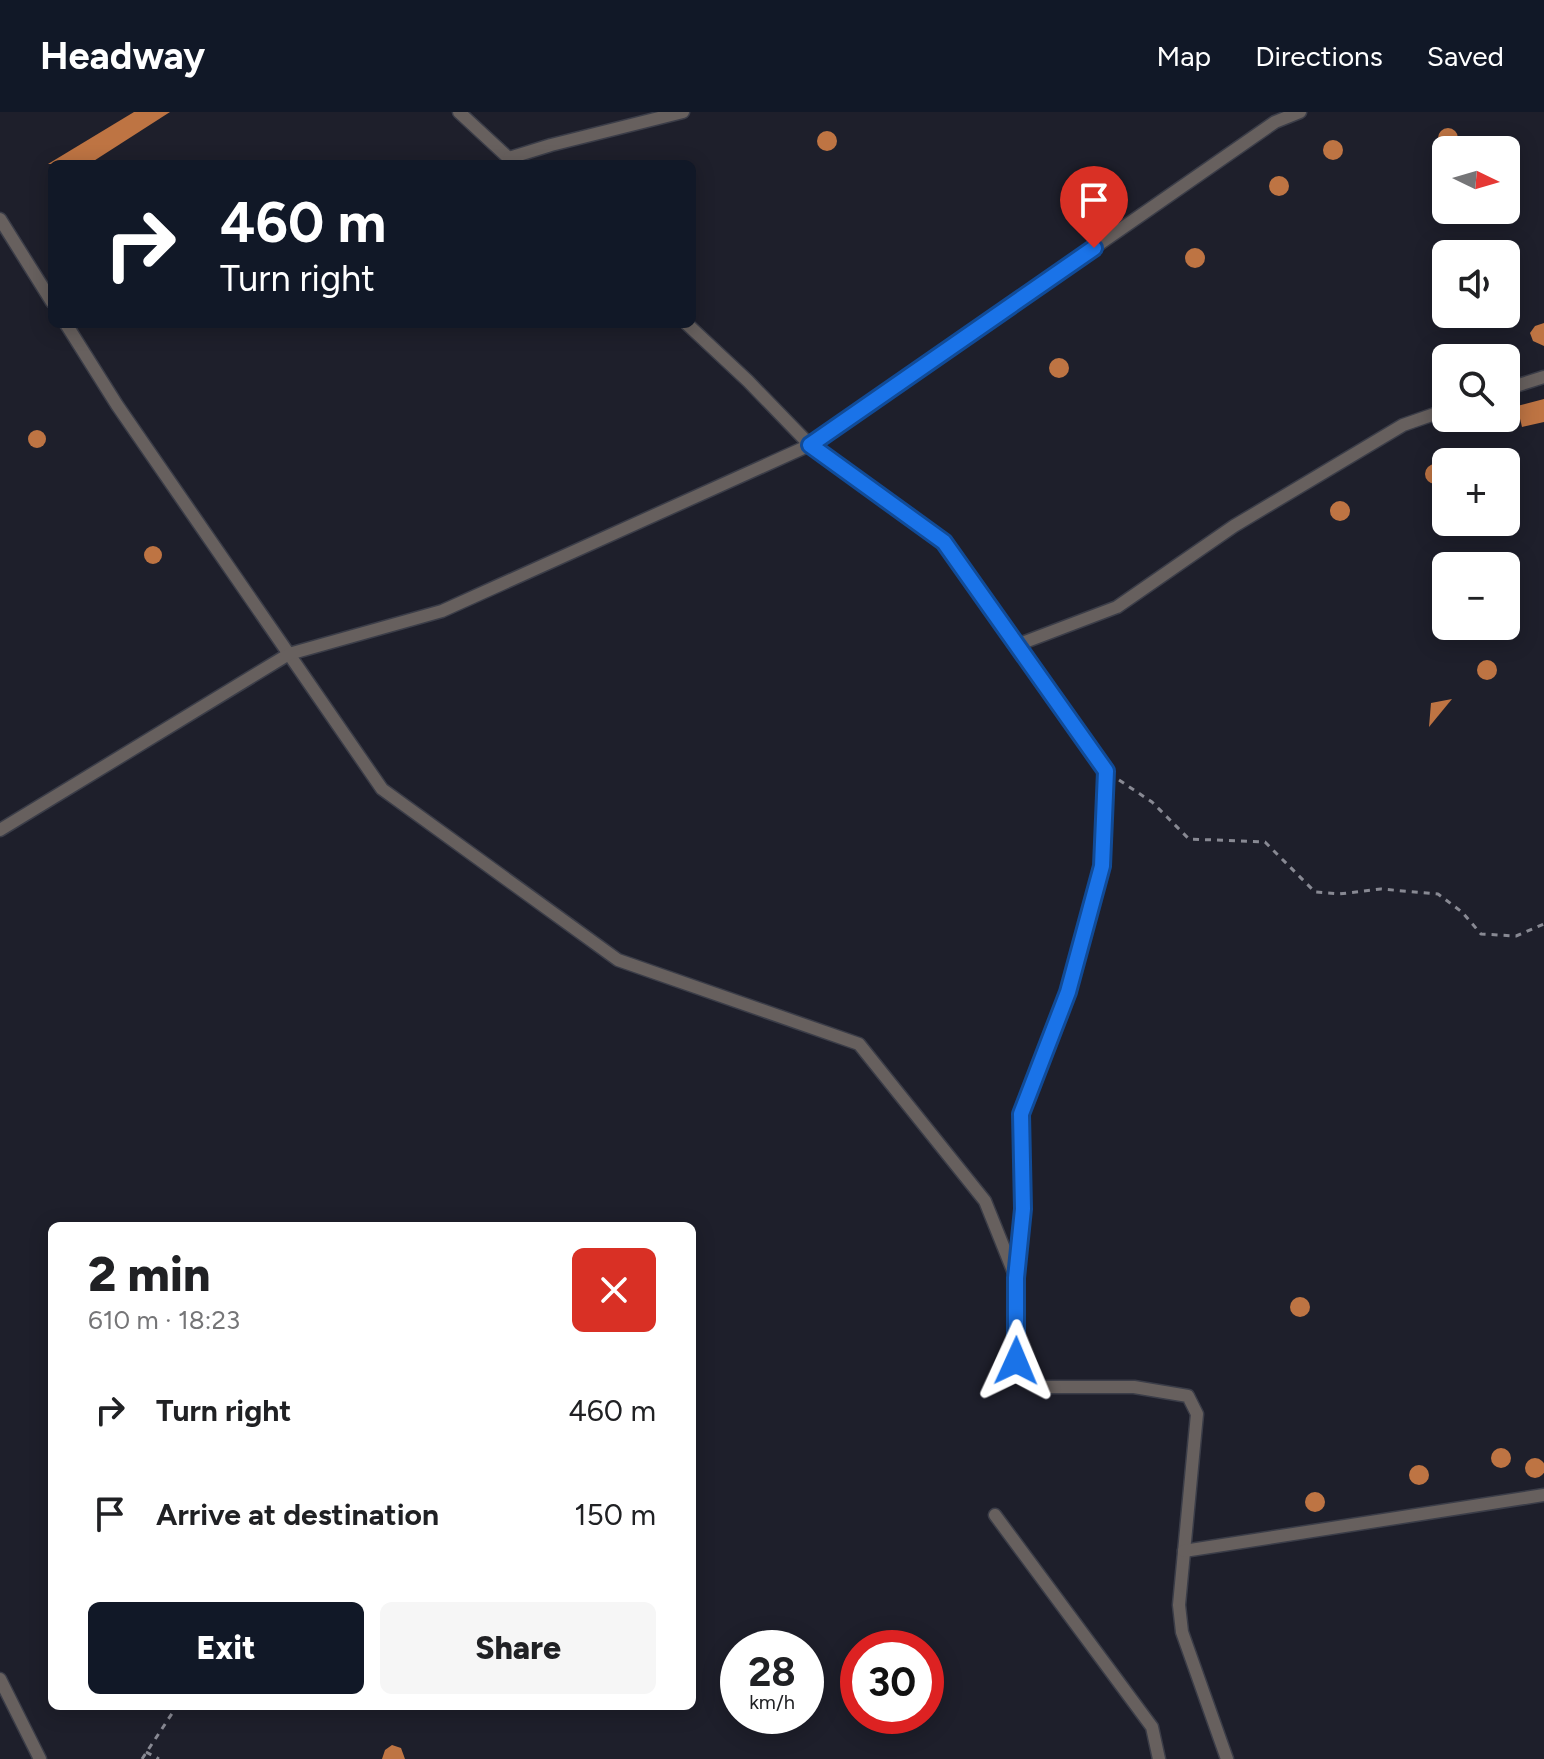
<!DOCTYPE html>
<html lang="en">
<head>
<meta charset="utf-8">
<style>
	:root { --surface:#fff; --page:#f6f6f6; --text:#202124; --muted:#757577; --accent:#111827 }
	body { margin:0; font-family:Figtree,sans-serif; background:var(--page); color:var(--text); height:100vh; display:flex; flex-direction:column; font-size:30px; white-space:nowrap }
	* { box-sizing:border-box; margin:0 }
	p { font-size:26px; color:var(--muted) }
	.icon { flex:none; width:44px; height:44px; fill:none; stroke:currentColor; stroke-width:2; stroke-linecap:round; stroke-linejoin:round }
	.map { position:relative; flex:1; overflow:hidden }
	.drawer { position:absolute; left:48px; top:1110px; width:648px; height:488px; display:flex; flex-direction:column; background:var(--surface); border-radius:12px; box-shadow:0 4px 20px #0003 }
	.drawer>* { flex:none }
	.guide { position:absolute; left:48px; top:48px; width:648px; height:168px; border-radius:12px; box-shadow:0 4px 20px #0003; background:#111827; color:#fff; overflow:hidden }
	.needle { width:52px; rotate:95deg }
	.controls { position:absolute; left:1432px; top:24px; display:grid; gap:16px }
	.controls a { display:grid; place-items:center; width:88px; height:88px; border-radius:12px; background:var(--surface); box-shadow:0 4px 20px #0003; font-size:40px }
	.speed { position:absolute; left:720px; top:1518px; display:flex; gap:16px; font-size:40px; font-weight:700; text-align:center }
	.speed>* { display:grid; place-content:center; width:104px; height:104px; border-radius:50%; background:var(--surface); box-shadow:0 4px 20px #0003; line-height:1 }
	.speed small { font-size:20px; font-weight:400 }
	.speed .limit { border:12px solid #d22; background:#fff; color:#111 }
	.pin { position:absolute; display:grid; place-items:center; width:68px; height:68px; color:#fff; margin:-82px -34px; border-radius:50% 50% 50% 0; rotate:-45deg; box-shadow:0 0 8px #0007 }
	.pin .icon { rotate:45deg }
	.me { position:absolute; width:88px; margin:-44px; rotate:1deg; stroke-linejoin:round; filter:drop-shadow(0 0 6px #0008) }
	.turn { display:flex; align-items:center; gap:28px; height:168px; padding:0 40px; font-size:36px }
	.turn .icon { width:104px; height:104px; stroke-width:2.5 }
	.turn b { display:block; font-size:56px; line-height:68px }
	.round { display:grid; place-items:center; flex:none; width:84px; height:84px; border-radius:12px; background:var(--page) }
	.headline { display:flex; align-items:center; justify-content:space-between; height:136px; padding:0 40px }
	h1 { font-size:48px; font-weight:800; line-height:60px }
	.button { display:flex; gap:16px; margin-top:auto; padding:16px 40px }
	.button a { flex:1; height:92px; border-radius:12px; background:var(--accent); color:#fff; font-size:32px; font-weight:800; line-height:92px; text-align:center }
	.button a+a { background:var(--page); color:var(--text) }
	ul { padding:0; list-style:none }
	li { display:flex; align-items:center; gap:24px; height:104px; padding:0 40px }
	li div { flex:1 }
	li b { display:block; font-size:30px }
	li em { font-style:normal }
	header { display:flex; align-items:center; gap:48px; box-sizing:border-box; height:112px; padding:0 40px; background:var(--accent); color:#fff }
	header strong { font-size:38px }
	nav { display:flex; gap:44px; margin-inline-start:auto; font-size:28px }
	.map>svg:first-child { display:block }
	.building { fill:#be7443 }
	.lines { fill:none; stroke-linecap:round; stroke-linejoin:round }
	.street-casing { stroke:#3b3d48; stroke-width:15 }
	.path { stroke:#888993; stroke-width:3; stroke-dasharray:6 6; stroke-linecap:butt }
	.street { stroke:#67605e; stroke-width:12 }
	.route-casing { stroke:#114b97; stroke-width:20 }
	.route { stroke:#1a73e8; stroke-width:14 }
</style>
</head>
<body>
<header>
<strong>Headway</strong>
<nav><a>Map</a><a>Directions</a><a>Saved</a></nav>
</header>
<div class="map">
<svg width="1544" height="1647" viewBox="0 0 1544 1647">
	<rect width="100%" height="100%" fill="#1e1f2b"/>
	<!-- building -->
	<g class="building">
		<path d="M134 0H170L89 52H48Z"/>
		<circle cx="1448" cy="26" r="10"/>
		<circle cx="827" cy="29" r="10"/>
		<circle cx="1333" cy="38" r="10"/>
		<circle cx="1279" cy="74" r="10"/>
		<circle cx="1195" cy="146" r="10"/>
		<path d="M1544 211V234L1533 229 1530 221 1535 214Z"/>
		<circle cx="1059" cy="256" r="10"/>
		<path d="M1544 287V310L1522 315 1517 294Z"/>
		<circle cx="37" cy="327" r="9"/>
		<circle cx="1435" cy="362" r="10"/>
		<circle cx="1340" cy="399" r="10"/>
		<circle cx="153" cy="443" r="9"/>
		<circle cx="1487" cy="558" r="10"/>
		<path d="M1452 587 1429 615 1431 591Z"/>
		<circle cx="1300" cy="1195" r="10"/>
		<circle cx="1501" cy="1346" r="10"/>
		<circle cx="1535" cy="1356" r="10"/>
		<circle cx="1419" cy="1363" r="10"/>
		<circle cx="1315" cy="1390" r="10"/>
		<path d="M392 1633 401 1636 405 1647H382L385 1638Z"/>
	</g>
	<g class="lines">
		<defs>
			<g id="street">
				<path d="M459 0 513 50"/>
				<path d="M509 46 551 33 683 0"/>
				<path d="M0 107 52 190"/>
				<path d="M66 212 117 293 382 677 618 848 859 932 985 1089 1016 1166V1249L1019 1264 1038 1275H1134L1188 1284 1197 1302 1179 1493 1182 1520 1227 1647"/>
				<path d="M687 212 748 269 810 333 944 430 1106 659 1102 754 1068 880 1021 1002 1023 1097 1017 1163"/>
				<path d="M1506 277 1544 265"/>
				<path d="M1017 533 1117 495 1234 414 1403 313 1446 298"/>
				<path d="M0 718 289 542 442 499 810 333 1275 10 1300 0"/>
				<path d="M995 1403 1152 1615 1159 1647"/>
				<path d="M1184 1439 1544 1383"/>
				<path d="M0 1567 40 1647"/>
			</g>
		</defs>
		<!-- street casing -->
		<use href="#street" class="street-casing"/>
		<!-- path -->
		<g class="path">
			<path d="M1119 668 1152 690 1189 727 1265 730 1315 780 1339 782 1381 777 1438 782 1462 800 1481 822 1516 824 1544 812"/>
			<path d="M146 1640 159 1647"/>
			<path d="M142 1647 177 1594"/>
		</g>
		<!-- street -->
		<use href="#street" class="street"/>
	</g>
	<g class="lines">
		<defs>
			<path id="route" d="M1016 1249V1166L1023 1097 1021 1002 1068 880 1102 754 1106 659 944 430 810 333 1094 136"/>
		</defs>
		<!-- route casing -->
		<use href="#route" class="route-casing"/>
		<!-- route -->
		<use href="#route" class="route"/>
	</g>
</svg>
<div class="controls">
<a><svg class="needle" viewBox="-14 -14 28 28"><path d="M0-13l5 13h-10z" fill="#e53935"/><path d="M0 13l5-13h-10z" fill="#757577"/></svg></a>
<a><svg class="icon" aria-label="sound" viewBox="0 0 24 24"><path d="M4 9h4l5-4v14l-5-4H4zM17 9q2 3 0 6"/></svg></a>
<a><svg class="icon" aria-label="search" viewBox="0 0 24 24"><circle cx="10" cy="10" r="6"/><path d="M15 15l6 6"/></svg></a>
<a>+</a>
<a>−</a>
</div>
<div class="speed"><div>28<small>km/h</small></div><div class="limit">30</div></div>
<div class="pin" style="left:1094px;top:136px;background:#d93025"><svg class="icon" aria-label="arrive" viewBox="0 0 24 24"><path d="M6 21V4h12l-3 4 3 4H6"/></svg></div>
<svg class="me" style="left:1016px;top:1249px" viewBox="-20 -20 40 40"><path d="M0-17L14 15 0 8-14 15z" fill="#1a73e8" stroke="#fff" stroke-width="4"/></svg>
<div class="guide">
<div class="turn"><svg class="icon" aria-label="right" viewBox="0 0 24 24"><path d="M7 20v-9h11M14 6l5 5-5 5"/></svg><div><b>460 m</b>Turn right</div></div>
</div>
<section class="drawer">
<div class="headline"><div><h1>2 min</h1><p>610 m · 18:23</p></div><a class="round" style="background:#d93025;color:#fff"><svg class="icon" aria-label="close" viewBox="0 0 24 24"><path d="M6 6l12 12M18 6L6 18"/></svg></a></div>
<ul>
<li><svg class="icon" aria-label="right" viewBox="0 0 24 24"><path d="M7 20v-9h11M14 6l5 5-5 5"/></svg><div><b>Turn right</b></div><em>460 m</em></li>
<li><svg class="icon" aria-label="arrive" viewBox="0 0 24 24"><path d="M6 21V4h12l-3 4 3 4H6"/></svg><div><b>Arrive at destination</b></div><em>150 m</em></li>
</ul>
<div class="button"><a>Exit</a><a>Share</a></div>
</section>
</div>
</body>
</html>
